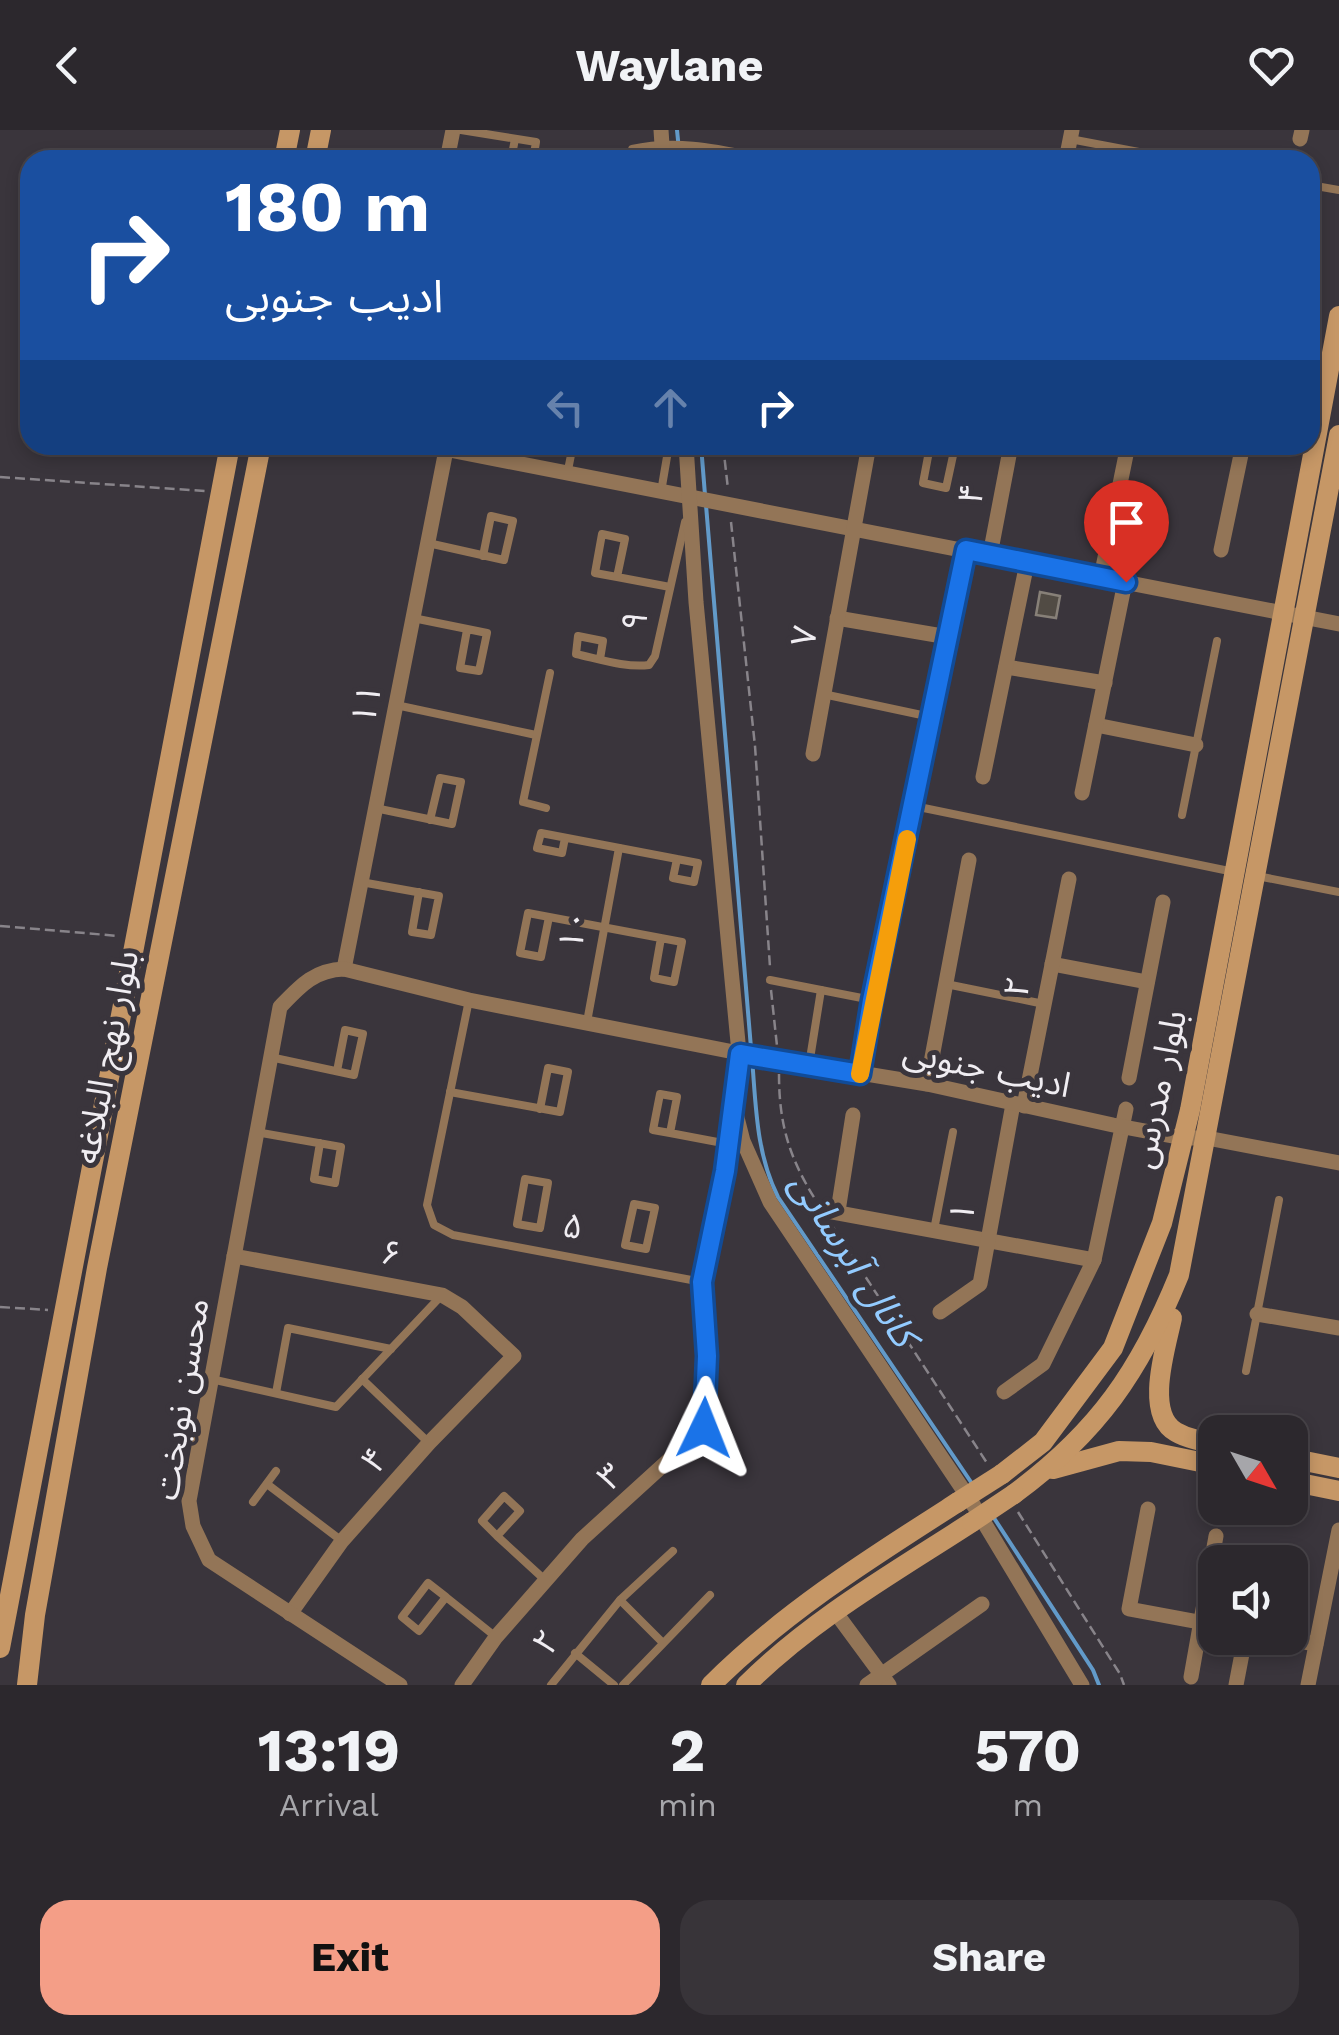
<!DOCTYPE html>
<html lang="en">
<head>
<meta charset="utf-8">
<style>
	:root { --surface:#2c282d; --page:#383439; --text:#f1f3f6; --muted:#a6a6aa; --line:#484449; --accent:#f49e87 }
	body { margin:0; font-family:"Work Sans","Noto Sans Arabic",sans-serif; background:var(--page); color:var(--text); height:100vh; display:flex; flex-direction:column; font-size:38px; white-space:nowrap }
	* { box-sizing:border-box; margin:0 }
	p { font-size:32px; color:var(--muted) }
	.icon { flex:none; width:55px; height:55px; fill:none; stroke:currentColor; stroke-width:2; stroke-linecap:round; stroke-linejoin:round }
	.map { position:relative; height:1555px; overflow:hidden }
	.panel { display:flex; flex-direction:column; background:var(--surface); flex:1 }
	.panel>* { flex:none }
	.banner { position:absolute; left:20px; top:20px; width:1300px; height:305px; border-radius:30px; box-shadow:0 5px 15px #0003,0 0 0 2px var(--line); background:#1a4fa0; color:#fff; overflow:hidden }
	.needle { width:65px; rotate:129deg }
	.controls { position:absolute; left:1198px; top:1285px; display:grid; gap:20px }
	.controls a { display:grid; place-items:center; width:110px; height:110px; border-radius:20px; background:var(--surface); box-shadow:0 5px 15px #0003,0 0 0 2px var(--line); font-size:50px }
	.pin { position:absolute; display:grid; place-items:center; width:85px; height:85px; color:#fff; margin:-102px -42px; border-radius:50% 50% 50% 0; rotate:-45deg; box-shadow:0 0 10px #0007 }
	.pin .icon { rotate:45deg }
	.me { position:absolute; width:110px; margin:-55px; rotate:2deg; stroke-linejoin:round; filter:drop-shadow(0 0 8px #0008) }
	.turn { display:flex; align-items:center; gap:35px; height:210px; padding:0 40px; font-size:45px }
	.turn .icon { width:130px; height:130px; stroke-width:2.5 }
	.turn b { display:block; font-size:70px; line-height:85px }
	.lanes { display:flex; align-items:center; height:95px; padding:0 40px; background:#0003; justify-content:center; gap:50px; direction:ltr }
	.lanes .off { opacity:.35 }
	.eta { display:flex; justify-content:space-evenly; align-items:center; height:170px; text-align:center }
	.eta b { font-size:60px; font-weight:700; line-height:70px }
	.cta { display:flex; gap:20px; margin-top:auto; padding:20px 40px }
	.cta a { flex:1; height:115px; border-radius:30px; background:var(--accent); color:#111; font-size:40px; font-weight:700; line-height:115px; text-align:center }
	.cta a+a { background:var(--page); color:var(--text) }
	header { display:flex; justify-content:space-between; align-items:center; height:130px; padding:0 40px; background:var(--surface); font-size:45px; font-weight:700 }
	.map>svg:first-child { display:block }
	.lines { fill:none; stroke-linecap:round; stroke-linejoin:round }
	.stream { stroke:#629ac9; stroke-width:4 }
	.building { fill:#514b44; stroke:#878078; stroke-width:2.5 }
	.path { stroke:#88848a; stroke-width:2.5; stroke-dasharray:10 5; stroke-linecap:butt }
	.lane { stroke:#937557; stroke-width:8 }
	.street { stroke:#937557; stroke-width:15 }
	.secondary { stroke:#c69766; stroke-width:20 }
	.secondary-bridge { stroke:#c69766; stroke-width:20 }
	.route-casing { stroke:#114b97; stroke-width:25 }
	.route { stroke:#1a73e8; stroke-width:18 }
	.slow { stroke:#f59e0b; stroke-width:18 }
	.labels { text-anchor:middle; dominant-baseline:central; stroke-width:10; stroke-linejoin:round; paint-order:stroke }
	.street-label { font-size:35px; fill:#f0edf2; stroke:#3a353c }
	.water-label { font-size:38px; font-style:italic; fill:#93cbff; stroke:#3a353c }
</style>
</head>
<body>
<header><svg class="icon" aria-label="back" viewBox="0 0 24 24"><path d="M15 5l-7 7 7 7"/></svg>Waylane<svg class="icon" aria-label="heart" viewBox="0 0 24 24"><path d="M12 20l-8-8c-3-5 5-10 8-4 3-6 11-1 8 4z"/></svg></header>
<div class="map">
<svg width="1339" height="1555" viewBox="0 0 1339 1555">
	<rect width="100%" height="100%" fill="#3a353c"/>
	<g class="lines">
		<!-- stream -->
		<g class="stream">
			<path d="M677 0 680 30"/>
			<path d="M701 315 705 365"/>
			<path d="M706 375 751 918"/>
			<path d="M752 928C756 976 756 1023 778 1067L973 1355"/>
			<path d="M994 1388 1093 1540 1099 1555"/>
		</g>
	</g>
	<!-- building -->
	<path class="building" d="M1040 462 1060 466 1056 488 1036 485Z"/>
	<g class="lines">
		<!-- path -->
		<g class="path">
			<path d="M723 315 728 359"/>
			<path d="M0 347 205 361"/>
			<path d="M731 392 755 616 770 837"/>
			<path d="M0 796 119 806"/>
			<path d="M771 860 777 916"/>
			<path d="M779 944C779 994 789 1027 815 1069"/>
			<path d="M833 1097 987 1333"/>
			<path d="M0 1177 48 1180"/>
			<path d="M1018 1382 1120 1544 1124 1555"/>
		</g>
		<!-- lane -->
		<g class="lane">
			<path d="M461 0 536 12 533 30"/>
			<path d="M1070 9 1181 30"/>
			<path d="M511 30 515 9"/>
			<path d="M630 30 632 19C682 8 727 21 776 30"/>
			<path d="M1310 55 1339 60"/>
			<path d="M926 315 954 321 946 358 923 353 930 316"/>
			<path d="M567 345 573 315"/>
			<path d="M661 362 669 315"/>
			<path d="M428 413 504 430 513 391 491 386 483 426"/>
			<path d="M617 447 595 443 602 404 625 409 617 447 670 457"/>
			<path d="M413 488 487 503 479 541 460 538 467 500"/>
			<path d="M600 529 603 511 578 506 576 524C599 529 626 538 649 535L655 526 685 392"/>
			<path d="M823 564 931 587"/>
			<path d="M396 575 536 605"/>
			<path d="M914 676 1234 742"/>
			<path d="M375 678 452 694 461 652 440 648 430 690"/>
			<path d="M546 678 523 672 550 543"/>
			<path d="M1182 685 1217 511"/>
			<path d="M565 708 562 723 537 718 541 703C593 713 646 723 698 733L694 752 673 748 677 729"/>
			<path d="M1257 746 1339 762"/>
			<path d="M361 752 439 766 431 805 412 802 419 762"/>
			<path d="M549 787 541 827 520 823 528 783 682 812 674 852 654 848 661 808"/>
			<path d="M770 850 872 870"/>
			<path d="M946 854 1044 874"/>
			<path d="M469 870 427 1075 434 1095 453 1105 702 1152"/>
			<path d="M587 892 619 718"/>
			<path d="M270 927 354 945 363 904 345 900 337 941"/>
			<path d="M809 935 821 860"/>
			<path d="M450 962 560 982 568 942 548 938 540 979"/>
			<path d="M256 1002 341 1017 335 1053 314 1049 320 1013"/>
			<path d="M670 1003 653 1000 660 964 677 967 670 1003 728 1014"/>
			<path d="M525 1049 548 1053 540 1098 517 1094Z"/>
			<path d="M634 1074 655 1078 646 1119 625 1115Z"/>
			<path d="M934 1100 953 1002"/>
			<path d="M1246 1241 1279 1070"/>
			<path d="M211 1249 336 1277 441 1166"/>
			<path d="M362 1249 429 1313"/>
			<path d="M276 1263 288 1198 391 1219"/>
			<path d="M267 1354 342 1411"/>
			<path d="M253 1372 276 1341"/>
			<path d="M497 1406 482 1391 504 1366 520 1381 497 1406 545 1450"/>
			<path d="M446 1467 428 1453 402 1487 419 1501 446 1467 496 1507"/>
			<path d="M620 1470 662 1512"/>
			<path d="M575 1523 614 1555"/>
			<path d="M551 1555 620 1470 673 1421"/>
			<path d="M623 1555 710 1465"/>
		</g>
		<!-- street -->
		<g class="street">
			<path d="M661 0 663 30"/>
			<path d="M1300 9 1302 0"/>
			<path d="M447 30 453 0"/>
			<path d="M1066 30 1072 0"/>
			<path d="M424 315 1339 494"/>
			<path d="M686 315 696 472 739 923 733 972 743 1011 770 1072 974 1376 1082 1555"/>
			<path d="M1221 420 1243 315"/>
			<path d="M990 425 1011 315"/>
			<path d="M1101 447 1128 315"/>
			<path d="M837 488 948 507"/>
			<path d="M1006 537 1105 553"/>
			<path d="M1096 595 1196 615"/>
			<path d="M813 624 869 315"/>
			<path d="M983 647 1027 433"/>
			<path d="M1082 663 1125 452"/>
			<path d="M1052 834 1147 852"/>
			<path d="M344 839 446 320"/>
			<path d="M860 944 872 870 966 421"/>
			<path d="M1129 948 1163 772"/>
			<path d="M927 954 969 730"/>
			<path d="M1024 976 1069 749"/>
			<path d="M822 1080 1094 1130 1043 1234 1004 1262"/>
			<path d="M838 1081 853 985"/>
			<path d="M234 1126 442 1165 462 1177 514 1226 429 1313 342 1411 290 1484"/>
			<path d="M1094 1130 1126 979"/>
			<path d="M940 1182 980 1154 1013 974"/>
			<path d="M1257 1184 1339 1198"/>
			<path d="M1148 1379 1129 1479 1215 1495"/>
			<path d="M836 1483 889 1555"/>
			<path d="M1282 1508 1316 1514"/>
			<path d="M1191 1547 1216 1406"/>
			<path d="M400 1555 209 1430 193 1396 189 1371 280 877C300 856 314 840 344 839L469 870 739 923 927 954 1113 995 1183 1008H1207L1339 1033"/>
			<path d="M462 1555 496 1507 582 1409 704 1298 707 1226 702 1152 725 1041 732 981"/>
			<path d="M867 1555 982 1474"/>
			<path d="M1236 1555 1245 1508"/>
			<path d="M1308 1555 1339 1400"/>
		</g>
		<!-- secondary -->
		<g class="secondary">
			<path d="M284 30 290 0"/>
			<path d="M315 30 321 0"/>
			<path d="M1172 1188C1166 1217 1144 1284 1176 1302 1188 1309 1202 1311 1215 1313"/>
			<path d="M1290 1328 1339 1338"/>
			<path d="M1053 1339 1119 1321 1151 1322 1215 1335"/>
			<path d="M1002 1344 1043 1312 1113 1218 1162 1093 1190 980 1339 186"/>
			<path d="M1290 1351 1339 1361"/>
			<path d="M1014 1364C1098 1302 1140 1241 1179 1145L1339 305"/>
			<path d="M0 1518 230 315"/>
			<path d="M27 1555 35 1485 97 1138 261 315"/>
			<path d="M711 1555C784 1482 872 1427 958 1372"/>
			<path d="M746 1555C812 1489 895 1442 972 1392"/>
		</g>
		<!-- secondary-bridge -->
		<g class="secondary-bridge">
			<path d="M958 1372 1002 1344"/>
			<path d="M972 1392 1014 1364"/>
		</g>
	</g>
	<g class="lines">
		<defs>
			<path id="route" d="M704 1298 707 1226 702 1152 725 1041 740 924 860 944 872 870 966 420 1126 452"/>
		</defs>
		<!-- route casing -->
		<use href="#route" class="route-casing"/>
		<!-- route -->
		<use href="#route" class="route"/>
		<!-- slow -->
		<path class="slow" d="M860 944 907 709"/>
	</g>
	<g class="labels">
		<!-- street labels -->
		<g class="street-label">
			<text transform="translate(971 364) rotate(-79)">۴</text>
			<text transform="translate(634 491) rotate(-77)">۹</text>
			<text transform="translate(804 506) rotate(-80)">۷</text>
			<text transform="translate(366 574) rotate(-79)">۱۱</text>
			<text transform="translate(573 800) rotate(-80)">۱۰</text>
			<text transform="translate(1017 857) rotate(-79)">۲</text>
			<text transform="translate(106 927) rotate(-79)">بلوار نهج البلاغه</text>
			<text transform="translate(987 938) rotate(12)">ادیب جنوبی</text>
			<text transform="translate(1158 959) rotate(-78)">بلوار مدرس</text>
			<text transform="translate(962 1082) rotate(-79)">۱</text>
			<text transform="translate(573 1096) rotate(10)">۵</text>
			<text transform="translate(391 1123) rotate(11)">۶</text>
			<text transform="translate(181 1269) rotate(-81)">محسن نوبخت</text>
			<text transform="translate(374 1330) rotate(-48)">۴</text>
			<text transform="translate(610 1346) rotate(-41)">۳</text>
			<text transform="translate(546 1512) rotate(-52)">۲</text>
		</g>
		<!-- water labels -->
		<g class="water-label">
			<text transform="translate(854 1129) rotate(57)">کانال آبرسانی</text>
		</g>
	</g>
</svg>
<div class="controls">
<a><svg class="needle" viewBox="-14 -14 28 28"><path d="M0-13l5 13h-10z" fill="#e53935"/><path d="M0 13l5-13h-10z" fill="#a6a6aa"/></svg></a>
<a><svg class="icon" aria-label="sound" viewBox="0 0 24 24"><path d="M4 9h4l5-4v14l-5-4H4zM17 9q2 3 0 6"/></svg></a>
</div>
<div class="pin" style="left:1126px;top:452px;background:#d93025"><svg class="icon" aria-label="arrive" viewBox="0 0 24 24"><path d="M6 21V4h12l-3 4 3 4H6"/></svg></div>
<svg class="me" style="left:704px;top:1298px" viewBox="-20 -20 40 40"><path d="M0-17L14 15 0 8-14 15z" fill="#1a73e8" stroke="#fff" stroke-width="4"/></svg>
<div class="banner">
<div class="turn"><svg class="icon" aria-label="right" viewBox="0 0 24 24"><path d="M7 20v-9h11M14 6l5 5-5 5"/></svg><div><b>180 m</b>ادیب جنوبی</div></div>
<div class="lanes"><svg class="icon off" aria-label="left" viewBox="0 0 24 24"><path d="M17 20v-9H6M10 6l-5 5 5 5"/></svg><svg class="icon off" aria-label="ahead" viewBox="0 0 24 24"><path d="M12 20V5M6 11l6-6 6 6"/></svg><svg class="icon" aria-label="right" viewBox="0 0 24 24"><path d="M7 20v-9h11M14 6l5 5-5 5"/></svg></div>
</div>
</div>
<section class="panel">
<div class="eta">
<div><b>13:19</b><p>Arrival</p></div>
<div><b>2</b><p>min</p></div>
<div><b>570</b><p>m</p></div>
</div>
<div class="cta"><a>Exit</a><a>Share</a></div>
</section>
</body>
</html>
